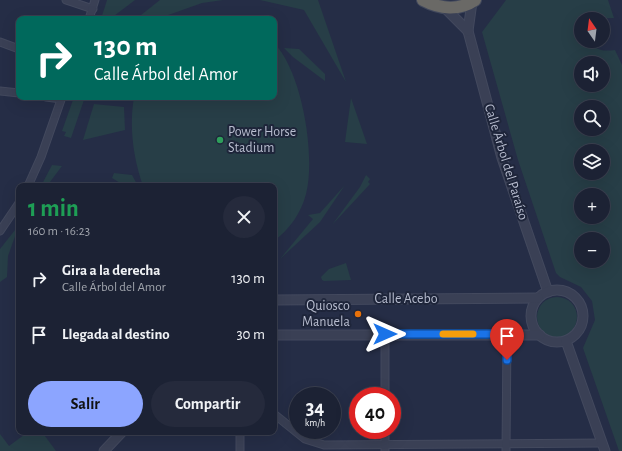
<!DOCTYPE html>
<html lang="es">
<head>
<meta charset="utf-8">
<style>
	:root { --surface:#1c2234; --page:#252a3c; --text:#f1f3f6; --muted:#a0a4ac; --line:#3a3f4f; --accent:#8ca5ff }
	body { margin:0; font-family:"Alegreya Sans",sans-serif; background:var(--page); color:var(--text); height:100vh; display:flex; flex-direction:column; font-size:15px; white-space:nowrap }
	* { box-sizing:border-box; margin:0 }
	p { font-size:13px; color:var(--muted) }
	.icon { flex:none; width:22px; height:22px; fill:none; stroke:currentColor; stroke-width:2; stroke-linecap:round; stroke-linejoin:round }
	.map { position:relative; flex:1; overflow:hidden }
	.drawer { position:absolute; left:16px; top:183px; width:261px; height:252px; display:flex; flex-direction:column; background:var(--surface); border-radius:8px; box-shadow:0 4px 16px #0002,0 0 0 1px var(--line) }
	.drawer>* { flex:none }
	.guide { position:absolute; left:16px; top:16px; width:261px; height:84px; border-radius:8px; box-shadow:0 4px 16px #0002,0 0 0 1px var(--line); background:#00695c; color:#fff; overflow:hidden }
	.needle { width:26px; rotate:346deg }
	.buttons { position:absolute; left:574px; top:12px; display:grid; gap:8px }
	.buttons a { display:grid; place-items:center; width:36px; height:36px; border-radius:50%; background:var(--surface); box-shadow:0 4px 16px #0002,0 0 0 1px var(--line); font-size:20px }
	.speed { position:absolute; left:289px; top:387px; display:flex; gap:8px; font-size:20px; font-weight:700; text-align:center }
	.speed>* { display:grid; place-content:center; width:52px; height:52px; border-radius:50%; background:var(--surface); box-shadow:0 4px 16px #0002,0 0 0 1px var(--line); line-height:1 }
	.speed small { font-size:10px; font-weight:400 }
	.speed .limit { border:6px solid #d22; background:#fff; color:#111 }
	.pin { position:absolute; display:grid; place-items:center; width:34px; height:34px; color:#fff; margin:-41px -17px; border-radius:50% 50% 50% 0; rotate:-45deg; box-shadow:0 0 4px #0007 }
	.pin .icon { rotate:45deg }
	.me { position:absolute; width:44px; margin:-22px; rotate:90deg; stroke-linejoin:round; filter:drop-shadow(0 0 3px #0008) }
	.turn { display:flex; align-items:center; gap:14px; height:84px; padding:0 12px; font-size:18px }
	.turn .icon { width:52px; height:52px; stroke-width:2.5 }
	.turn b { display:block; font-size:28px; line-height:34px }
	.round { display:grid; place-items:center; flex:none; width:42px; height:42px; border-radius:21px; background:var(--page) }
	.headline { display:flex; align-items:center; justify-content:space-between; height:68px; padding:0 12px }
	h1 { font-size:24px; font-weight:700; line-height:30px; color:#1e9e55 }
	.action { display:flex; gap:8px; margin-top:auto; padding:8px 12px }
	.action a { flex:1; height:46px; border-radius:24px; background:var(--accent); color:#111; font-size:16px; font-weight:700; line-height:46px; text-align:center }
	.action a+a { background:var(--page); color:var(--text) }
	ul { padding:0; list-style:none }
	li { display:flex; align-items:center; gap:12px; height:56px; padding:0 12px }
	li div { flex:1 }
	li b { display:block; font-size:15px }
	li em { font-style:normal }
	.map>svg:first-child { display:block }
	.green { fill:#273e47; fill-rule:evenodd }
	.lines { fill:none; stroke-linecap:round; stroke-linejoin:round }
	.minor-casing { stroke:#43495e; stroke-width:9 }
	.tertiary-casing { stroke:#43495e; stroke-width:11 }
	.trunk-casing { stroke:#41485c; stroke-width:14 }
	.minor { stroke:#3a4055; stroke-width:7 }
	.tertiary { stroke:#3a4055; stroke-width:9 }
	.trunk { stroke:#6a6966; stroke-width:12 }
	.route-casing { stroke:#114b97; stroke-width:10 }
	.route { stroke:#1a73e8; stroke-width:7 }
	.slow { stroke:#f59e0b; stroke-width:7 }
	.leisure-dot { fill:#2e9e5b; stroke:#1e253a; stroke-width:1.5 }
	.food-dot { fill:#e8710a; stroke:#1e253a; stroke-width:1.5 }
	.labels { text-anchor:middle; dominant-baseline:central; stroke-width:4; stroke-linejoin:round; paint-order:stroke }
	.poi-label { font-size:14px; fill:#b7bcce; stroke:#1e253a; text-anchor:start }
	.street-label { font-size:14px; fill:#b7bcce; stroke:#1e253a }
</style>
</head>
<body>
<div class="map">
<svg width="622" height="451" viewBox="0 0 622 451">
	<rect width="100%" height="100%" fill="#252d46"/>
	<!-- green -->
	<g class="green">
		<path d="M107 0H135L110 19H101Z"/>
		<path d="M160 0H223L202 3 157 19H136Z"/>
		<path d="M260 0H318L346 82 304 10Z"/>
		<path d="M506 0H608L614 18 581 19V41H592C595 52 606 51 615 50L622 65V451H619L583 348 595 320 592 301 581 287 560 277 556 273 518 160 482 32ZM581 63H603V85H581ZM581 107H603V129H581ZM581 151H603V173H581ZM581 195H603V217H581ZM581 239H603V261H581Z"/>
		<path d="M274 43C302 71 316 156 306 194 301 213 290 229 274 241V186H143C133 157 129 127 134 97H274Z"/>
		<path d="M284 48 299 49 325 74V81L293 57Z"/>
		<path d="M74 97H85L71 138 64 136 66 132 62 131Z"/>
		<path d="M351 98 367 144 345 142Z"/>
		<path d="M94 104 124 107 125 130 83 140Z"/>
		<path d="M52 165 62 166 47 186H41Z"/>
		<path d="M114 173 132 175 138 186H125L112 178Z"/>
		<path d="M366 175 370 179 368 182 370 184 332 225 360 187Z"/>
		<path d="M345 185 320 222 280 259 313 219 308 215 320 213Z"/>
		<path d="M19 225 8 256 7 277 0 282V249Z"/>
		<path d="M346 263 351 280 324 281 322 280 321 277 329 269Z"/>
		<circle cx="557" cy="317" r="20"/>
		<path d="M28 432H42L56 451H0V434L9 446Z"/>
	</g>
	<g class="lines">
		<defs>
			<g id="minor">
				<path d="M66 0 93 9"/>
				<path d="M89 19 95 0"/>
				<path d="M0 42 19 49"/>
				<path d="M0 91 19 93"/>
				<path d="M46 97 61 99"/>
				<path d="M28 186 41 157 62 97"/>
				<path d="M0 231 19 203"/>
				<path d="M385 334V396"/>
				<path d="M274 414 305 439 324 445 602 443"/>
				<path d="M385 430V451"/>
				<path d="M240 451V432"/>
				<path d="M506 451 507 334"/>
			</g>
			<g id="tertiary">
				<path d="M472 2 468 31 502 158 548 292"/>
				<path d="M445 8 468 31"/>
				<circle cx="557" cy="316" r="26"/>
				<path d="M274 300 538 298"/>
				<path d="M274 335H540"/>
				<path d="M566 341 605 451"/>
				<path d="M104 451 122 432"/>
			</g>
			<path id="trunk" d="M423 0C440 9 459 11 475 0"/>
		</defs>
		<!-- minor casing -->
		<use href="#minor" class="minor-casing"/>
		<!-- tertiary casing -->
		<use href="#tertiary" class="tertiary-casing"/>
		<!-- trunk casing -->
		<use href="#trunk" class="trunk-casing"/>
		<!-- minor -->
		<use href="#minor" class="minor"/>
		<!-- tertiary -->
		<use href="#tertiary" class="tertiary"/>
		<!-- trunk -->
		<use href="#trunk" class="trunk"/>
	</g>
	<g class="lines">
		<defs>
			<path id="route" d="M385 334H507V360"/>
		</defs>
		<!-- route casing -->
		<use href="#route" class="route-casing"/>
		<!-- route -->
		<use href="#route" class="route"/>
		<!-- slow -->
		<path class="slow" d="M443 334H473"/>
	</g>
	<!-- markers -->
	<circle class="leisure-dot" cx="220" cy="140" r="4"/>
	<circle class="food-dot" cx="358" cy="314" r="4"/>
	<g class="labels">
		<!-- poi labels -->
		<g class="poi-label">
			<text x="228" y="132">Power Horse<tspan x="228" dy="16">Stadium</tspan></text>
			<text x="350" y="306" text-anchor="end">Quiosco<tspan x="350" dy="16">Manuela</tspan></text>
		</g>
		<!-- street labels -->
		<g class="street-label">
			<text transform="translate(506 162) rotate(73)">Calle Árbol del Paraíso</text>
			<text x="406" y="299">Calle Acebo</text>
		</g>
	</g>
</svg>
<div class="buttons">
<a><svg class="needle" viewBox="-14 -14 28 28"><path d="M0-13l5 13h-10z" fill="#e53935"/><path d="M0 13l5-13h-10z" fill="#a0a4ac"/></svg></a>
<a><svg class="icon" aria-label="sound" viewBox="0 0 24 24"><path d="M4 9h4l5-4v14l-5-4H4zM17 9q2 3 0 6"/></svg></a>
<a><svg class="icon" aria-label="search" viewBox="0 0 24 24"><circle cx="10" cy="10" r="6"/><path d="M15 15l6 6"/></svg></a>
<a><svg class="icon" aria-label="layers" viewBox="0 0 24 24"><path d="M12 4l9 5-9 5-9-5zM3 14l9 5 9-5"/></svg></a>
<a>+</a>
<a>−</a>
</div>
<div class="speed"><div>34<small>km/h</small></div><div class="limit">40</div></div>
<div class="pin" style="left:507px;top:360px;background:#d93025"><svg class="icon" aria-label="arrive" viewBox="0 0 24 24"><path d="M6 21V4h12l-3 4 3 4H6"/></svg></div>
<svg class="me" style="left:385px;top:334px" viewBox="-20 -20 40 40"><path d="M0-17L14 15 0 8-14 15z" fill="#1a73e8" stroke="#fff" stroke-width="4"/></svg>
<div class="guide">
<div class="turn"><svg class="icon" aria-label="right" viewBox="0 0 24 24"><path d="M7 20v-9h11M14 6l5 5-5 5"/></svg><div><b>130 m</b>Calle Árbol del Amor</div></div>
</div>
<section class="drawer">
<div class="headline"><div><h1>1 min</h1><p>160 m · 16:23</p></div><a class="round"><svg class="icon" aria-label="close" viewBox="0 0 24 24"><path d="M6 6l12 12M18 6L6 18"/></svg></a></div>
<ul>
<li><svg class="icon" aria-label="right" viewBox="0 0 24 24"><path d="M7 20v-9h11M14 6l5 5-5 5"/></svg><div><b>Gira a la derecha</b><p>Calle Árbol del Amor</p></div><em>130 m</em></li>
<li><svg class="icon" aria-label="arrive" viewBox="0 0 24 24"><path d="M6 21V4h12l-3 4 3 4H6"/></svg><div><b>Llegada al destino</b></div><em>30 m</em></li>
</ul>
<div class="action"><a>Salir</a><a>Compartir</a></div>
</section>
</div>
</body>
</html>
